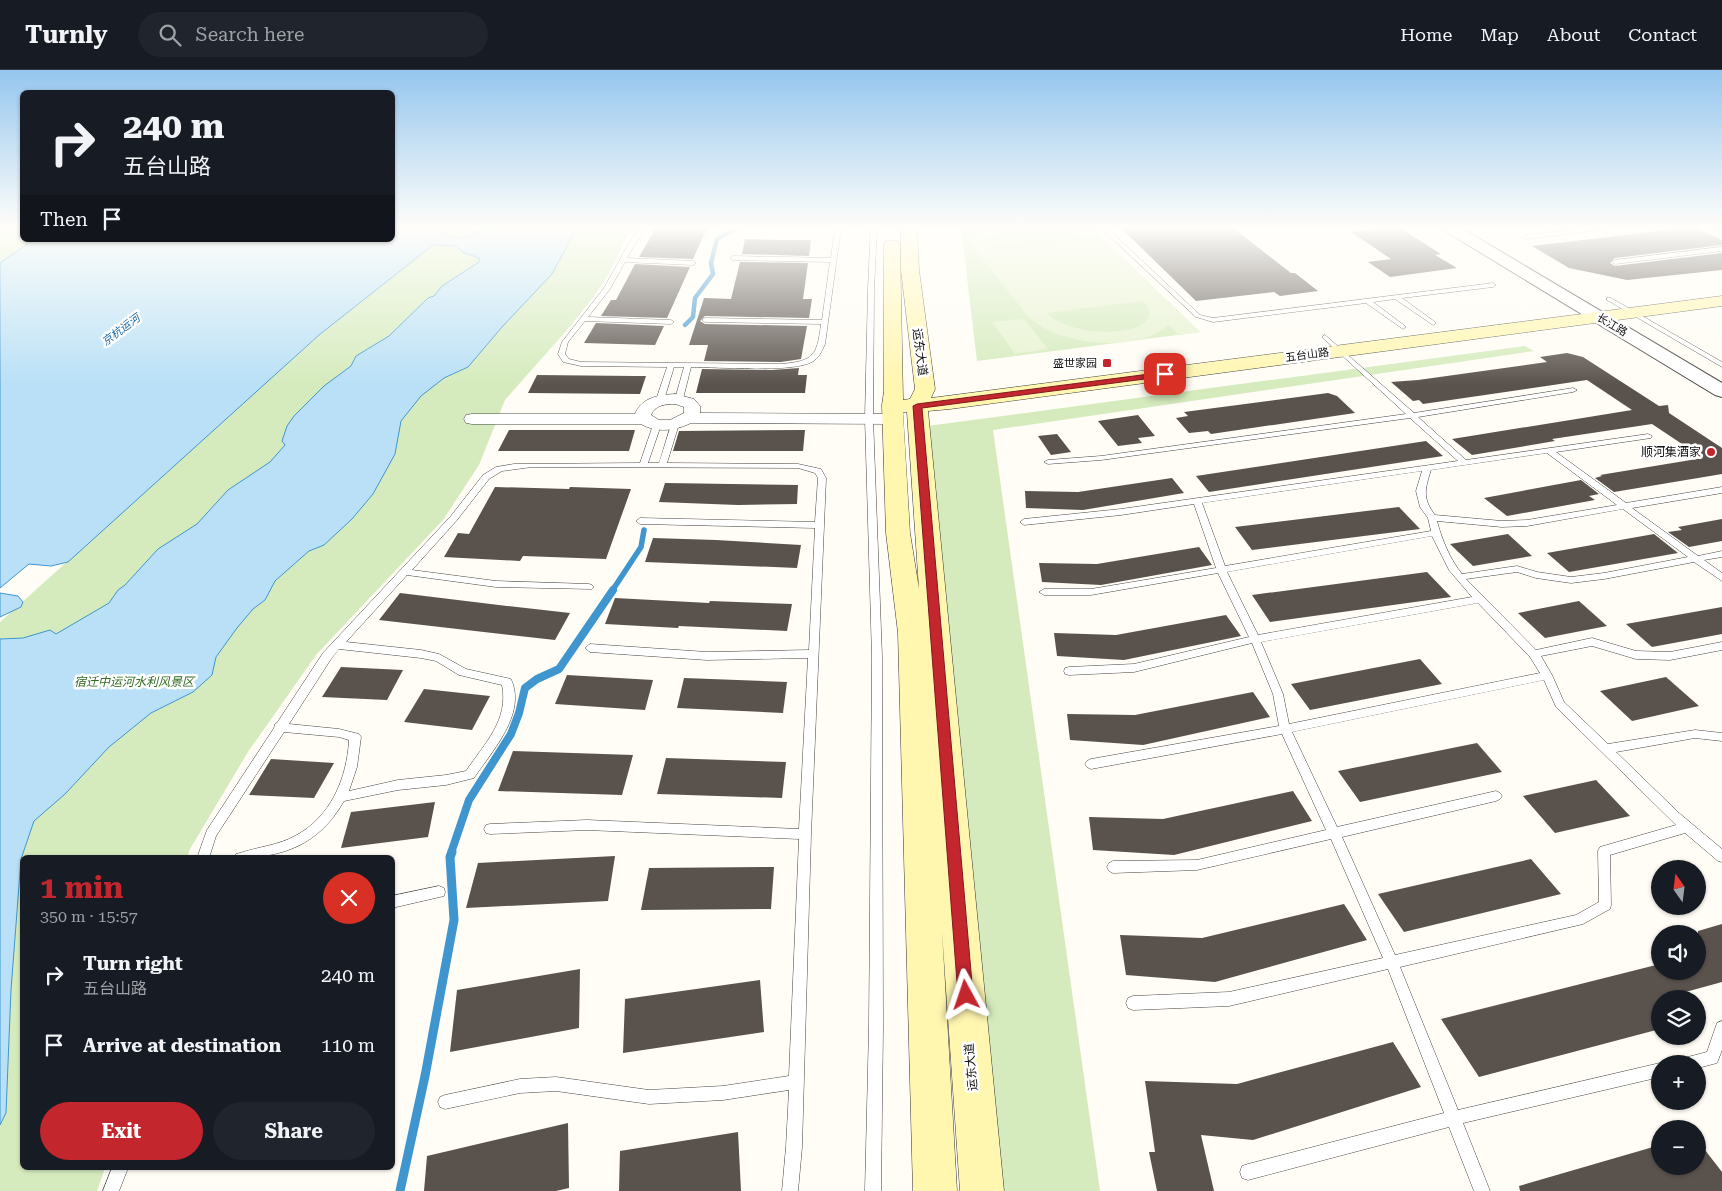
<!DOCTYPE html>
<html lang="en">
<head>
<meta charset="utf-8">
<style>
	:root { --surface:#171b24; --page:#20242c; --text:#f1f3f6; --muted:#9ea1a6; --line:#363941; --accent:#c4262e }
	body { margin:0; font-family:"Roboto Serif","Noto Sans SC",serif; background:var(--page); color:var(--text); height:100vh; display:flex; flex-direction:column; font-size:19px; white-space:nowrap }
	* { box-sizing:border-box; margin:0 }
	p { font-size:16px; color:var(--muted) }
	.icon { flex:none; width:28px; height:28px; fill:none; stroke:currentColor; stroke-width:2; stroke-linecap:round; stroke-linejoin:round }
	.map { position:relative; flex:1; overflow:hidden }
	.side { position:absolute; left:20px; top:785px; width:375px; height:315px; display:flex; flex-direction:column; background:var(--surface); border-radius:8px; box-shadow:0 1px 4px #0004 }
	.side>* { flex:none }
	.banner { position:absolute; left:20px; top:20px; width:375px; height:152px; border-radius:8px; box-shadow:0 1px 4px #0004; background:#171b24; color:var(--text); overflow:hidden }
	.needle { width:32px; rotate:346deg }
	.controls { position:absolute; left:1651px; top:790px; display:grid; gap:10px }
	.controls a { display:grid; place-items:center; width:55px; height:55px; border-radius:50%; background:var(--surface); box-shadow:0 1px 4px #0004; font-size:25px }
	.pin { position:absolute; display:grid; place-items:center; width:42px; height:42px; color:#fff; margin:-21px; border-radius:10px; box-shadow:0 2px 8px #0006 }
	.me { position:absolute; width:55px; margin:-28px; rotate:355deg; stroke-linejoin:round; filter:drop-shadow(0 0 4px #0008) }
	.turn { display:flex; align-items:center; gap:18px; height:105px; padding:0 20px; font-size:22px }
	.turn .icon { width:65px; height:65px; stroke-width:2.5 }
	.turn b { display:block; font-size:35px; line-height:42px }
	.then { display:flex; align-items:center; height:48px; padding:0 20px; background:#0003; gap:10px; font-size:19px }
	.round { display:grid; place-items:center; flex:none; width:52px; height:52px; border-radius:26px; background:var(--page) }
	.overview { display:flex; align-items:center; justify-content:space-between; height:85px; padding:0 20px }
	h1 { font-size:30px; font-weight:700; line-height:38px; color:var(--accent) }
	.primary-button { display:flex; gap:10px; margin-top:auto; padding:10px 20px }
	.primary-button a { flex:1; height:58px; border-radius:30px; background:var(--accent); color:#fff; font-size:20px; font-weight:700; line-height:58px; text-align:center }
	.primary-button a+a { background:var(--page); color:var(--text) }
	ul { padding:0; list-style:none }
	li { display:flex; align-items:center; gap:15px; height:70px; padding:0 20px }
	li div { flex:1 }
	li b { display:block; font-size:19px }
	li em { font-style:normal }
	header { display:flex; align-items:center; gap:30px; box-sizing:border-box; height:70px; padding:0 25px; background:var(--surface); border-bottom:1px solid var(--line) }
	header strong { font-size:24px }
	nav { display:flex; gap:28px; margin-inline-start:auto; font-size:18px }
	.search { width:350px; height:45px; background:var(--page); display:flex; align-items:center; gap:12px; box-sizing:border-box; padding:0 18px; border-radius:28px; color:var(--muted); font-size:19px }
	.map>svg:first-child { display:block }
	.green { fill:#d5ebbd }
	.pitch { fill:#e6f2cf; fill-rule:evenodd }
	.water { fill:#b9e0f7; stroke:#3f96cf }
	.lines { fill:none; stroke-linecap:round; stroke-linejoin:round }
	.stream-far3 { stroke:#3f96cf; stroke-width:4.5 }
	.stream-far2 { stroke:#3f96cf; stroke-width:5.5 }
	.stream-far1 { stroke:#3f96cf; stroke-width:8 }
	.stream { stroke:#3f96cf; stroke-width:9 }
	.building { fill:#5a524d }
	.service-casing { stroke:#444; stroke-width:1 }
	.minor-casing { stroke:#444; stroke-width:1 }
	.tertiary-casing { stroke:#444; stroke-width:2 }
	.secondary-casing { stroke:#333; stroke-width:1 }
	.service { fill:#fff; fill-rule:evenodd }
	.minor { fill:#fff; fill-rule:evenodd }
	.tertiary { fill:#fff; fill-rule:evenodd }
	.secondary { fill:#fff6b0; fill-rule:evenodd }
	.route { fill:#c4262e; stroke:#7f191e }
	.poi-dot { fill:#c4262e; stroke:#fff; stroke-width:2 }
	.labels { text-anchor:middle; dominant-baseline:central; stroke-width:5; stroke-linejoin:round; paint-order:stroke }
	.far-street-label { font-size:11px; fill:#111; stroke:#fff }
	.far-water-label { font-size:11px; font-style:italic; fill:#1768a6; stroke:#fff }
	.far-poi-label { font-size:11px; fill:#111; stroke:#fff; text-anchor:end }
	.street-label { font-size:12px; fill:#111; stroke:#fff }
	.poi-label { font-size:12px; fill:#111; stroke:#fff; text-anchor:end }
	.park-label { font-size:12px; font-style:italic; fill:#2f6b1f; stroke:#fff }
</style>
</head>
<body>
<header>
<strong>Turnly</strong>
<div class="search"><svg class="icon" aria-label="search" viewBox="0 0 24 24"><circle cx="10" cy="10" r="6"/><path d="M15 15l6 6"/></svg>Search here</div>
<nav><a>Home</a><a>Map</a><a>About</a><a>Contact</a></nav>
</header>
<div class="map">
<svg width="1722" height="1121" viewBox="0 0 1722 1121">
	<rect width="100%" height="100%" fill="#fffdf5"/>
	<!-- green -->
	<g class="green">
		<path d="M0 158H22V170H34L0 193Z"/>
		<path d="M452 158H635L627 167 608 205 595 225 567 260 505 330 479 395 443 450 316 585 248 682 190 779 187 787 22 788V1098H105L97 1121H0V552L319 265 433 175Z"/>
		<path d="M961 158H1092L1200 262 977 291Z"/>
		<path d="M1525 276 1534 281 993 360 1100 1121H966L920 357Z"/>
	</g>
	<!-- pitch -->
	<g class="pitch">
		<path d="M983 158H1008L998 162 993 167 992 173 996 180 1083 170 1073 162 1058 158H1092L1200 262 1179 265 1169 255C1135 284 1057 276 1027 245L975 179 972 170 976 164ZM1143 231C1175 267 1074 272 1047 243Z"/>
		<path d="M1024 249 1048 279 1015 284 992 252Z"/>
	</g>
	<!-- water -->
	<g class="water">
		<path d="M393 158H452L445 165 462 168 485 158H577L552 204 502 257 468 297 444 308 421 326 401 351 395 384 373 424 352 449 324 475 309 481 275 511 265 530 253 539 237 558 216 587 212 605 193 622 151 643 109 677 65 724 34 751 21 789 11 920 6 1043 0 1055V569L23 568 50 560 56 564 109 533 118 520 125 515 158 479 197 454 228 420 270 392 285 375 282 371 287 356 294 346 324 316 351 296 356 286 389 266 428 228 434 226 442 216 479 192V188L462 182 456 176 433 175 319 265 68 492 51 496 29 494 0 518V193L34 170H392Z"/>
		<path d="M0 523 18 526 23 532 21 537 0 547Z"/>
	</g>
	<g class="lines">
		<!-- stream-far3 -->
		<path class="stream-far3" d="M685 255 693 247 695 228 713 204 711 193 717 169 737 158"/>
		<!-- stream-far2 -->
		<path class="stream-far2" d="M612 521 641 477 644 460"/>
		<!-- stream-far1 -->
		<path class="stream-far1" d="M451 783 469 730 511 664 519 643 525 618 537 609 559 599 613 520"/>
		<!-- stream -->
		<path class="stream" d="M400 1121 425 1006 454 850 450 787 452 782"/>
	</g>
	<!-- building -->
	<g class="building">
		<path d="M656 158H707L693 189 639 187Z"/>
		<path d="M1121 158H1233L1291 203H1295L1318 221 1280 226 1274 222 1196 231Z"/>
		<path d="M1384 158H1400L1441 184 1435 185 1457 198 1390 207 1368 192 1391 189 1351 162Z"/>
		<path d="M1684 158H1697L1722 170V175L1615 188 1610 193 1615 196 1722 183V200L1627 210 1569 198 1532 176Z"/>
		<path d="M745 169 782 170H811L809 186 742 184Z"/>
		<path d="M740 192 808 193 803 229H812L809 248 705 246 700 251 705 254 807 256 801 289 781 292 704 291 708 275H689L704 228 731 229Z"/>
		<path d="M635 194 690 197 667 248 601 246 611 230H616Z"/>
		<path d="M596 253 664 256 655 275 584 273Z"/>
		<path d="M1567 283 1583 287 1659 336 1668 335 1669 343 1722 378V404L1614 422 1595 408 1602 406 1600 405 1703 388 1652 354 1552 369 1555 371 1472 385 1452 369 1632 340 1587 310 1423 334 1419 330 1413 331 1391 312 1418 310 1547 292 1540 287Z"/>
		<path d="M799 298 798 305H807L805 323H696L702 299 772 300Z"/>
		<path d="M537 305 636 306H646L640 324 528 323Z"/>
		<path d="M1328 323 1337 326 1355 343 1211 364 1208 361 1189 363 1176 348 1188 346 1184 342Z"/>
		<path d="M1138 345 1155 366 1138 368 1142 373 1118 376 1098 351Z"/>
		<path d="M509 360H635L629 381H498Z"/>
		<path d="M805 360 803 381H673L679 361Z"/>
		<path d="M1057 364 1071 382 1051 385 1038 366Z"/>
		<path d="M1426 371 1443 386 1209 422 1196 406Z"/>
		<path d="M1172 408 1184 423 1083 440 1026 438 1025 421 1078 422Z"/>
		<path d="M1581 410 1599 424 1589 426 1595 430 1507 446 1484 428Z"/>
		<path d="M665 413 798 415 797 434 738 435 659 432Z"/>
		<path d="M495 417 569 419 570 417 631 419 606 489 523 486 520 491 444 487 458 463 469 464Z"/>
		<path d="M1399 437 1420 459 1252 480 1235 457Z"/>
		<path d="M1722 449V471L1689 477 1668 462 1682 460 1678 457Z"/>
		<path d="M1508 464 1532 486 1473 496 1450 474Z"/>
		<path d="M1654 464 1678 483 1569 502 1547 483Z"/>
		<path d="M653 468 716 470 801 475 797 498 645 492Z"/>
		<path d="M1199 477 1212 495 1101 515 1042 512 1039 493 1097 494Z"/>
		<path d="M1427 502 1451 527 1270 552 1252 525Z"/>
		<path d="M400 523 507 536 570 543 555 570 379 550Z"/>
		<path d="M615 528 709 533 710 531 792 534 787 561 679 556 678 558 605 554Z"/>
		<path d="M1579 531 1607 556 1545 568 1518 543Z"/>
		<path d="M1722 537V564L1652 577 1626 554Z"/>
		<path d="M1226 545 1241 566 1124 590 1057 586 1054 563 1116 565Z"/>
		<path d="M1420 589 1442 614 1310 640 1291 614Z"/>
		<path d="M341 597 403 600 387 630 322 627Z"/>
		<path d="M567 605 653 610 645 640 555 634Z"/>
		<path d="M1666 607 1699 636 1632 651 1600 621Z"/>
		<path d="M684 608 787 612 783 643 677 638Z"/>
		<path d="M424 619 490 626 472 660 404 652Z"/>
		<path d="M1253 622 1270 647 1143 675 1070 670 1067 644 1135 645Z"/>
		<path d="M1477 673 1502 702 1360 732 1338 701Z"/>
		<path d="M513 681 633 685 622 725 498 721Z"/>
		<path d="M666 688 786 692 782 728 657 724Z"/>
		<path d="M271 689 334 693 314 728 249 725Z"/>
		<path d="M1596 710 1630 746 1555 763 1523 726Z"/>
		<path d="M1293 721 1312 751 1174 785 1093 780 1089 747 1163 749Z"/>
		<path d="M435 732 428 767 341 778 351 742Z"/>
		<path d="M615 786 608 831 466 838 478 793Z"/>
		<path d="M1531 789 1561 824 1404 862 1378 824Z"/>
		<path d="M774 797 771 839 641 840 649 798Z"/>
		<path d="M1344 834 1367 870 1215 912 1126 905 1120 865 1202 868Z"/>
		<path d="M1722 854V912L1660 929V959L1479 1007 1441 949 1660 894V901H1698V861Z"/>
		<path d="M580 899 579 958 450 982 457 920Z"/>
		<path d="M760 910 764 962 623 983 625 929Z"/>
		<path d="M1393 972 1421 1017 1253 1070 1201 1065 1214 1121H1157L1149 1082H1155L1145 1011 1237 1014Z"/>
		<path d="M568 1053 569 1118 556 1121H424L427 1086Z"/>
		<path d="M738 1062 741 1121H619L620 1081Z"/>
		<path d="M1698 1071 1722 1102V1121H1520L1519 1116 1660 1075V1096H1698Z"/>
	</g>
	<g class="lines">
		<defs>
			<g id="service">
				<path d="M641 158H647L638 169 627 188 693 191 696 193 693 195 625 192 610 219 588 247 671 250 674 252 671 254 585 251 568 272 565 284 569 289 581 292 781 294C814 291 817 286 821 254L705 252 702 250 705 248 822 250 830 192 733 190 730 188 733 186 831 188 835 158H841L825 274C822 281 819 288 812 292 792 303 717 297 691 297L683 329 679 331 675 329 684 297H674L664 330 660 332 656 330 667 297 581 296 563 292 558 284 562 272 604 218 632 168Z"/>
				<path d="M871 158H877L874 219 873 348 882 587 883 957 881 1121H865L869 957 872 587 865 348 868 219Z"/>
				<path d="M1101 158H1107L1200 245 1213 248 1493 213 1496 215 1493 217 1402 228 1435 252 1436 253 1433 255 1395 229 1373 232 1405 256V258L1403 259 1366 233 1213 252 1196 247Z"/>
				<path d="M1586 158H1604L1601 160 1526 169 1523 167 1526 165Z"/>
				<path d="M1711 158 1722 160V164L1712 159Z"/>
				<path d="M1722 177V181L1615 194 1612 192 1615 190Z"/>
				<path d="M1607 228H1611L1722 292V297L1607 230Z"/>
				<path d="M1325 265 1414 343 1573 318 1577 320 1573 322 1418 347 1466 390 1648 364 1652 366 1651 368 1556 382 1626 433 1722 417V423L1632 438 1698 486 1722 481V487L1704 490 1722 503V511L1694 492 1604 509 1571 513 1536 508 1517 502 1466 509 1536 580 1592 568 1636 581 1670 582 1722 572V580L1670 590 1636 589 1592 576 1541 586 1552 605 1564 632 1608 674 1695 660 1722 663V671L1695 668 1616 682 1679 743 1722 779V792L1718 791 1685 763 1610 785 1611 835 1610 839 1583 854 1400 897 1458 1040 1660 993 1663 994H1660V1007L1463 1053 1490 1121H1474L1449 1057 1248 1110 1242 1108 1240 1102 1242 1096 1248 1094 1444 1043 1388 899 1229 936 1133 940 1128 938 1126 933 1128 928 1133 926 1229 922 1383 888 1331 769 1197 800 1113 803 1109 801 1107 797 1109 793 1113 791 1197 790 1326 760 1282 664 1091 699 1087 697 1085 694 1087 691 1091 689 1279 656 1273 624 1252 573 1134 602 1069 605 1065 604 1064 601 1065 598 1069 597 1134 594 1249 567 1218 503 1091 525H1044L1039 522 1044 519H1091L1216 498 1194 434 1121 445 1024 455 1020 452 1024 449 1121 439 1458 391 1410 348 1101 390 1048 394 1044 392 1048 390 1101 386 1406 344 1323 268V266ZM1547 383 1617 435 1527 450 1502 451 1435 445C1422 428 1425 419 1431 400ZM1422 401 1416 421 1420 437 1428 448 1431 461 1225 496 1202 433ZM1623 439 1688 487 1604 503 1571 507 1537 502 1517 496 1462 504C1450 489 1442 470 1437 451L1502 457 1527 456ZM1432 466 1449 500 1472 527 1258 565 1227 502ZM1478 533 1530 587 1540 603 1289 654 1283 624 1261 572ZM1544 610 1556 637 1676 755 1600 777 1598 781 1599 832 1576 845 1395 885 1342 767 1496 731 1500 729 1502 726 1500 723 1496 721 1337 757 1292 662Z"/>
				<path d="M672 352H675L679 354 667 393 798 394 821 399 826 408 811 764 802 1077 798 1121H782L786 1077 789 1020 723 1030 649 1034 556 1021 520 1023 445 1039 440 1037 438 1032 440 1027 445 1025 520 1009 556 1007 649 1020 723 1016 789 1006 799 769 587 760 490 764 486 763 484 759 486 755 490 754 587 750 799 759 808 588 707 590 590 582 585 578 590 574 707 582 809 580 815 458 640 454 636 451 640 448 815 452 818 408 815 403 798 398 532 397 502 401 489 409 457 450 412 500 496 511 589 514 592 515 594 517 592 519 496 517 407 505 346 572 421 580 439 584 466 599 511 609C527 644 492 681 474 708L446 715 398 720 344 731C319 775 283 788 234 788L236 784 240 783C258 777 279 775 295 766 331 747 347 708 349 670L339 667 284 662 216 766 209 788H197L207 760 274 658 275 654 277 653 323 583 451 446 483 405 496 397 514 394 640 393 653 355 657 353 661 355 648 393H659ZM339 579 421 588 436 591 459 605 502 615C509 650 485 673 466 701L446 705 398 710 349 721 357 697 361 667 359 664 339 659 289 654 331 589Z"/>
				<path d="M439 816 444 818 445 822 444 826 392 838V826Z"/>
				<path d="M1722 951V980L1717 993 1698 998V994H1678L1680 989 1707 982 1717 953Z"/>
				<path d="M112 1098H128L119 1121H103Z"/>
			</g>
			<path id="minor" d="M675 324 694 329 700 336V343L893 344 899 345 901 349 899 353 893 354 691 353C675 361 656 363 641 354H472L466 353 464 349 466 345 472 344H635C642 327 659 325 675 324ZM675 334 684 337V343L670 350H659L651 345C655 335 665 334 675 334Z"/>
			<path id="tertiary" d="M1442 158H1461L1722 313V327L1715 325 1445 161Z"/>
			<path id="secondary" d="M901 158H917L919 200 935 319 931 328 1722 226V236L950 339 928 341 1004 1121H960L942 861 957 1121H913L898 563 886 463 882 335 884 321V174L886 171H898L900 174 903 330 910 329 915 319 901 200ZM903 342H907L919 519 910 463Z"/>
		</defs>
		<!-- service casing -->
		<use href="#service" class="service-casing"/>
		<!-- minor casing -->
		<use href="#minor" class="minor-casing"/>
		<!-- tertiary casing -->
		<use href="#tertiary" class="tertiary-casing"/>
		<!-- secondary casing -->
		<use href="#secondary" class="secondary-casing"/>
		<!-- service -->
		<use href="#service" class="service"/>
		<!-- minor -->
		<use href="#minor" class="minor"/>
		<!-- tertiary -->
		<use href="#tertiary" class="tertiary"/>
		<!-- secondary -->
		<use href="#secondary" class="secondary"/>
	</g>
	<!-- sky -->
	<linearGradient id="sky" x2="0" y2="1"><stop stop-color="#95c6ee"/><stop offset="0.5" stop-color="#fffefa"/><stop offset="1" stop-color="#fffefa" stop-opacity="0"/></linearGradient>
	<rect width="1722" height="315" fill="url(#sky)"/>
	<!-- route -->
	<path class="route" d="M1165 302 1169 304 1168 306 922 338 973 925 971 930 966 932 960 930 958 925 913 336 917 334Z"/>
	<!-- markers -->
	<g class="poi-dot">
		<rect x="1102" y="288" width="10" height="10" rx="2.5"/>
		<circle cx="1711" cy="382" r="5"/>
	</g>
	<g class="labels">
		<!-- far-street labels -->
		<g class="far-street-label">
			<text transform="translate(1612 255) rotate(31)">长江路</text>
			<text transform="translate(1307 285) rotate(-8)">五台山路</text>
		</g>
		<!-- far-water labels -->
		<g class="far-water-label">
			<text transform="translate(121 260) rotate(-37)">京杭运河</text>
		</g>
		<!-- far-poi labels -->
		<g class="far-poi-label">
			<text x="1097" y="293">盛世家园</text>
		</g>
		<!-- street labels -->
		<g class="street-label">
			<text transform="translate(920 282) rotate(83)">运东大道</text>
			<text transform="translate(971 997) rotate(-95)">运东大道</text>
		</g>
		<!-- poi labels -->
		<g class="poi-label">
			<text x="1701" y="382">顺河集酒家</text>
		</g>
		<!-- park labels -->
		<g class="park-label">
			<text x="134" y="612">宿迁中运河水利风景区</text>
		</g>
	</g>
</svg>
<div class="controls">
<a><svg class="needle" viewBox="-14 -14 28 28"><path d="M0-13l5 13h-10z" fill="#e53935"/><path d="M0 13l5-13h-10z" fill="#9ea1a6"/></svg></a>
<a><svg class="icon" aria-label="sound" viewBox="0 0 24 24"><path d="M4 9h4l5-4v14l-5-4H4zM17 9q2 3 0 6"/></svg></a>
<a><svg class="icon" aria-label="layers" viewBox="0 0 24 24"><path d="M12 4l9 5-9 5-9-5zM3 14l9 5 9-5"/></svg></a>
<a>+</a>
<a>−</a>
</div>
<div class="pin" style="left:1165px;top:304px;background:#d93025"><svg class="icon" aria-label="arrive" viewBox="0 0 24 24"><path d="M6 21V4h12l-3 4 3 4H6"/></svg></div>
<svg class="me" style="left:966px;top:925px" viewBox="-20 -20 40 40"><path d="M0-17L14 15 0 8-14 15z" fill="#c4262e" stroke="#fff" stroke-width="4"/></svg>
<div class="banner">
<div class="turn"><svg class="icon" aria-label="right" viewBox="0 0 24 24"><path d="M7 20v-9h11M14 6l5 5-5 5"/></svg><div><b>240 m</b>五台山路</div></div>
<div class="then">Then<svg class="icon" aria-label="arrive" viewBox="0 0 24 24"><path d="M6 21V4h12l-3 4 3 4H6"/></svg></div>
</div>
<section class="side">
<div class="overview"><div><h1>1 min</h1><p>350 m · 15:57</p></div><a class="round" style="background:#d93025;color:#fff"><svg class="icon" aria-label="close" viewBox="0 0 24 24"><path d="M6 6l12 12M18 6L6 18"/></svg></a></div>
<ul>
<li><svg class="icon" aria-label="right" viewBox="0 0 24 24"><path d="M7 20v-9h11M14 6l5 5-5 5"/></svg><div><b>Turn right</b><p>五台山路</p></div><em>240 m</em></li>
<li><svg class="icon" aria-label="arrive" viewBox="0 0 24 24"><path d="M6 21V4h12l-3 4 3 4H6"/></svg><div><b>Arrive at destination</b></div><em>110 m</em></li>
</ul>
<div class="primary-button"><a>Exit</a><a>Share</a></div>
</section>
</div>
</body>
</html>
